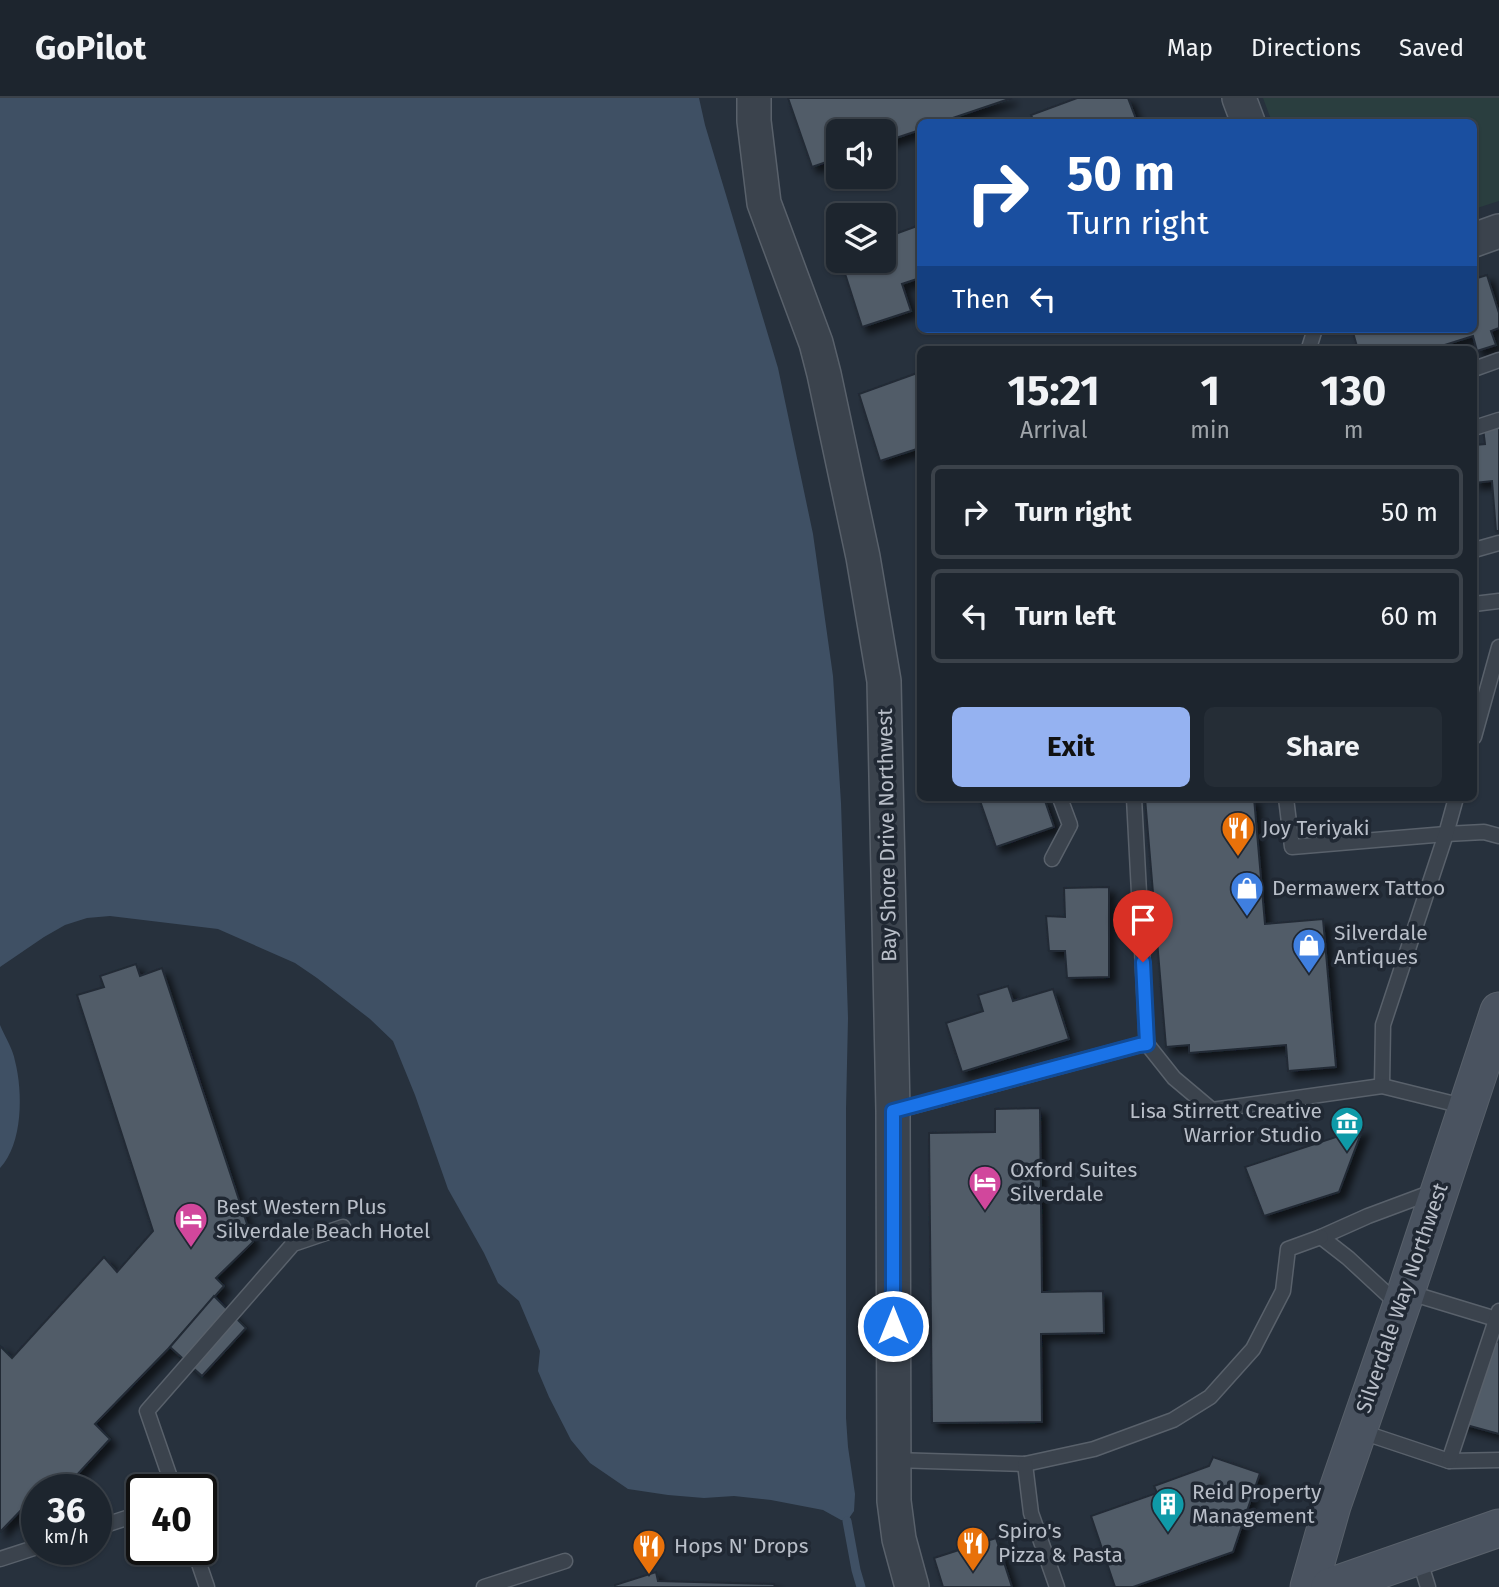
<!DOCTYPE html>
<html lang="en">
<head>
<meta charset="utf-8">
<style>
	:root { --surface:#1d252e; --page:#252d36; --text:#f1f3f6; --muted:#a0a5aa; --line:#3b424a; --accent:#95b2f1 }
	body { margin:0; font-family:"Fira Sans",sans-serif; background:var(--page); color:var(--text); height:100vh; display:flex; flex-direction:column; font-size:26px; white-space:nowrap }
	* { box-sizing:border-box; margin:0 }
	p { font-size:23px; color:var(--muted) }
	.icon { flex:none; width:38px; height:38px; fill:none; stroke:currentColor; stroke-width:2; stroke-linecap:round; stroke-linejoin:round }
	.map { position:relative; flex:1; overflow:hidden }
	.sheet { position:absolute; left:917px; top:248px; width:560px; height:455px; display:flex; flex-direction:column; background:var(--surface); border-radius:10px; box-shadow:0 2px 5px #0004,0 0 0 2px var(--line) }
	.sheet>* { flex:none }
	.banner { position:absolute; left:917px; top:21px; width:560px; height:214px; border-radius:10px; box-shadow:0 2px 5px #0004,0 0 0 2px var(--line); background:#1a4fa0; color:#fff; overflow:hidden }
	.controls { position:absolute; left:826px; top:21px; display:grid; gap:14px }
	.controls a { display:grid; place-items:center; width:70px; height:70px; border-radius:10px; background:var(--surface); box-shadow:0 2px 5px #0004,0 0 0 2px var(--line); font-size:35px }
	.speed { position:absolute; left:21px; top:1376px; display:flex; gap:14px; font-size:35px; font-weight:700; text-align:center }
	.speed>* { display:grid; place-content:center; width:91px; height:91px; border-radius:50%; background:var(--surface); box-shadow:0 2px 5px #0004,0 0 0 2px var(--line); line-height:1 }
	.speed small { font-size:18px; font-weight:400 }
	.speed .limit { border:4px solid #111; border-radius:10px; background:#fff; color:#111 }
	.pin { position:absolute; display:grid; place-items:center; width:60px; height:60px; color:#fff; margin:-72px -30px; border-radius:50% 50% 50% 0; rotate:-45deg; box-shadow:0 0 7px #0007 }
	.pin .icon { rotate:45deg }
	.me { position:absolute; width:77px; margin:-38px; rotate:0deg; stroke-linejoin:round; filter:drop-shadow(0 0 5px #0008) }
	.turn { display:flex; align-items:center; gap:24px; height:147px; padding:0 35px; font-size:32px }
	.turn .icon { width:91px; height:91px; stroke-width:2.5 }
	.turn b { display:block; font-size:49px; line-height:60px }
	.then { display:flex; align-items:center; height:66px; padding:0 35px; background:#0003; gap:14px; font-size:26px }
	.eta { display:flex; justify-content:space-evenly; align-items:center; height:119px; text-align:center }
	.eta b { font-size:42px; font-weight:700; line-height:49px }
	.button { display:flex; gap:14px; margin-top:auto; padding:14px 35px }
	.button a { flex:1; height:80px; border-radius:10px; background:var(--accent); color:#111; font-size:28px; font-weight:700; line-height:80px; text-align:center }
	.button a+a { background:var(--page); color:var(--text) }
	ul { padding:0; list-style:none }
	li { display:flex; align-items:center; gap:21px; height:94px; margin:0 14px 10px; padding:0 21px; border:4px solid var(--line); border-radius:10px }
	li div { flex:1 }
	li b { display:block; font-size:26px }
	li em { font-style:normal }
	header { display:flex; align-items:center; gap:42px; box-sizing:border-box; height:98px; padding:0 35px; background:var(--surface); border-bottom:2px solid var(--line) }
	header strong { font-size:33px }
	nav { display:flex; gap:38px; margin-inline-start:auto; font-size:24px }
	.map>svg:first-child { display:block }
	.green { fill:#2a3e3f }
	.water { fill:#3f5064 }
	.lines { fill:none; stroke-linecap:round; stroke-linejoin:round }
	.stream { stroke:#3f5064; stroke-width:9 }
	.building { fill:#515c68; stroke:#222a35; stroke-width:2; filter:url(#shadow) }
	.service-casing { stroke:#59616b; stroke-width:17 }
	.tertiary-casing { stroke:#59616b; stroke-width:36 }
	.secondary-casing { stroke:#59616b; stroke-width:39 }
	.service { stroke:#3b434d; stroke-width:14 }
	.tertiary { stroke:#3b434d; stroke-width:33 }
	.secondary { stroke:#4a5360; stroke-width:37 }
	.route-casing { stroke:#114b97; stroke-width:18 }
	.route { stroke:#1a73e8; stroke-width:12 }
	.labels { text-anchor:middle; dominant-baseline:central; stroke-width:7; stroke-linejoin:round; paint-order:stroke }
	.poi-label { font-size:21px; fill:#b8bec8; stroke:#202833; text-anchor:start }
	.street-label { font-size:21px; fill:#b8bec8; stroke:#202833 }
</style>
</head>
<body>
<header>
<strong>GoPilot</strong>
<nav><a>Map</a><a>Directions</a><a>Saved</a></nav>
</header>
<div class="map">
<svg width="1499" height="1489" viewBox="0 0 1499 1489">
	<defs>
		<filter id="shadow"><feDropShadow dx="6" dy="6" stdDeviation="3.5" flood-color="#0009"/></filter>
	</defs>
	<rect width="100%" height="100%" fill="#27313d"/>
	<!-- green -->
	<path class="green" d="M1263 0H1499V103L1474 111V24H1272Z"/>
	<!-- water -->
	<g class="water">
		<path d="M0 0H699L705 27 778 270 813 436 833 578 841 705 848 920 846 1011V1320L848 1349 855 1396 854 1413 847 1423 841 1422 823 1412 771 1402 734 1398 704 1400 668 1397 628 1391 590 1365 571 1342 549 1299 538 1273 540 1253 519 1203 498 1185 484 1155 448 1091 415 997 393 943 370 921 317 880 295 865 218 831 110 818 87 820 65 827 44 839 0 869Z"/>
		<path d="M0 927C5 939 13 951 15 963 23 994 23 1046 0 1070Z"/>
	</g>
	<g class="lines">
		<!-- stream -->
		<path class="stream" d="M847 1423 856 1472 861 1489"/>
	</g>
	<!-- building -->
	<g class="building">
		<path d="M788 0H1012L941 24H920V32L884 44V33H838V60L812 69Z"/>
		<path d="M1077 0H1128L1136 21 1125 24H1034L1031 17Z"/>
		<path d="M917 128 920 138V180L902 186 911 213 862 229 841 163H884V140Z"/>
		<path d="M1487 177 1499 215V230L1491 233 1496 247 1477 253 1473 238 1429 252H1358L1352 231H1474V181Z"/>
		<path d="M920 274V350L880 363 859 296Z"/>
		<path d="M1499 328V433H1496L1492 383 1474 385V347L1485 346 1483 330Z"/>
		<path d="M979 700H1044L1054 729 996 749Z"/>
		<path d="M1145 700H1254L1265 826 1323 821 1336 969 1288 973 1286 947 1189 955V947L1166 949Z"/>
		<path d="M1109 789V879L1067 880 1065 853H1049L1046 818 1065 819 1064 790Z"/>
		<path d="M136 866 140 878 162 870 253 1144 216 1180 224 1188 170 1249 95 1326 110 1341 64 1391H37L36 1421 23 1410 0 1434V1248L12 1260 104 1159 117 1174 153 1133 77 897 104 889 100 878Z"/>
		<path d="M1008 888 1013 903 1053 891 1069 941 962 974 946 925 983 913 978 897Z"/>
		<path d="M1040 1010 1042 1194 1103 1193 1104 1235 1041 1236 1042 1324 932 1325 929 1035 995 1034V1011Z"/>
		<path d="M1363 1030 1339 1094 1264 1118 1245 1069Z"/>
		<path d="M214 1198 246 1230 202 1278 170 1249Z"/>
		<path d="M1483 1240 1499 1244V1336L1459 1325Z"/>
		<path d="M1213 1359 1260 1375 1233 1454 1133 1489H1115L1091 1418 1157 1395 1154 1388 1209 1368Z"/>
		<path d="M996 1440 1012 1489H943L934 1460Z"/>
		<path d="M656 1474 658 1483 774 1486 775 1489H615V1487Z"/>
	</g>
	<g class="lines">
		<defs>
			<g id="service">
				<path d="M1309 250 1315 231"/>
				<path d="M1474 271 1499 262"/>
				<path d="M1474 330 1499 322"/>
				<path d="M1474 452 1499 445"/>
				<path d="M1474 506 1499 503"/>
				<path d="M1474 639 1499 549"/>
				<path d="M1134 700 1147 946"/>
				<path d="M1286 700 1292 749 1446 736 1484 734 1499 738"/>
				<path d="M1052 761 1070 727 1060 700"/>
				<path d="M1382 988 1383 927 1446 736 1456 700"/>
				<path d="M894 1013 1139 947 1147 946 1174 980 1212 1012 1382 988 1467 1009"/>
				<path d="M1407 1194 1496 1221"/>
				<path d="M1400 1208 1348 1160 1321 1139 1368 1118 1435 1093"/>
				<path d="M1359 1333 1449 1363 1499 1362"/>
				<path d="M893 1362 1025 1366 1094 1351 1173 1322 1210 1299 1253 1251 1283 1193 1288 1151 1321 1139"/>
				<path d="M1449 1363 1499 1213"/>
				<path d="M1025 1366 1031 1415 1057 1489"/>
				<path d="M174 1391 147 1313 293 1146 343 1129"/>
				<path d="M96 1430 142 1415"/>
				<path d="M194 1451 207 1489"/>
				<path d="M1419 1460 1428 1489"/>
				<path d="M0 1461 37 1449"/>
				<path d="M484 1489 565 1463"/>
			</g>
			<g id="tertiary">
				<path d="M754 0V23L764 105 816 245 824 276 863 459 884 583 893 1013 894 1403 899 1441 912 1489"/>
				<path d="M1239 0 1248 24"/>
				<path d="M1474 142 1499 133"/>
			</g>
			<g id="secondary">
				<path d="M1309 1489 1332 1408 1406 1194 1499 913"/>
				<path d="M1330 1489 1499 1430"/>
			</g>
		</defs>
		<!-- service casing -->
		<use href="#service" class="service-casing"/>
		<!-- tertiary casing -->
		<use href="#tertiary" class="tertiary-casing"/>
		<!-- secondary casing -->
		<use href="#secondary" class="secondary-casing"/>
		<!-- service -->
		<use href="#service" class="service"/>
		<!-- tertiary -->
		<use href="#tertiary" class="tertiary"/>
		<!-- secondary -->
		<use href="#secondary" class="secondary"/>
	</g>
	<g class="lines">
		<defs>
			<path id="route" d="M893 1228V1013L1139 947 1147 946 1143 864"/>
		</defs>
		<!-- route casing -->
		<use href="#route" class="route-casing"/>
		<!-- route -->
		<use href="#route" class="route"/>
	</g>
	<!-- icons -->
	<defs>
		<symbol id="restaurant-pin" viewBox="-11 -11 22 30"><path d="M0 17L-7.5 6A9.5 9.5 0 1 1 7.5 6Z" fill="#e8710a" stroke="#202833"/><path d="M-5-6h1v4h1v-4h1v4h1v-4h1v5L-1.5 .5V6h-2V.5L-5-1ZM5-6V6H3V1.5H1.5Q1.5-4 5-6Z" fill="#fff"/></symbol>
		<symbol id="shop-pin" viewBox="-11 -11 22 30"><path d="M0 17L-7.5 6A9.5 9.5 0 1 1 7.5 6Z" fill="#3f7fe0" stroke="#202833"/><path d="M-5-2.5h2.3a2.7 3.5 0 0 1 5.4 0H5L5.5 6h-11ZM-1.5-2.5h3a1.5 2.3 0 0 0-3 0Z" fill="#fff"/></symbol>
		<symbol id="museum-pin" viewBox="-11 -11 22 30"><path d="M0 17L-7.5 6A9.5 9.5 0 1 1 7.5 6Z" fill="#0f9aa8" stroke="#202833"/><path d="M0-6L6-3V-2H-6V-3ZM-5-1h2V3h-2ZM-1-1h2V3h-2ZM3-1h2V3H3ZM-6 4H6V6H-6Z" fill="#fff"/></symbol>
		<symbol id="hotel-pin" viewBox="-11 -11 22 30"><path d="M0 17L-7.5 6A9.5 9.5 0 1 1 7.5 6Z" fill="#d1479c" stroke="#202833"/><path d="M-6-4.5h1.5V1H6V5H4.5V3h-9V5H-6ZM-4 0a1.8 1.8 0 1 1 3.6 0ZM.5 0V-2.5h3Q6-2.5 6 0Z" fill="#fff"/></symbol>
		<symbol id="building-pin" viewBox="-11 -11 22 30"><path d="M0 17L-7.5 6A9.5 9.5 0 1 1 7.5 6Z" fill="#0f9aa8" stroke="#202833"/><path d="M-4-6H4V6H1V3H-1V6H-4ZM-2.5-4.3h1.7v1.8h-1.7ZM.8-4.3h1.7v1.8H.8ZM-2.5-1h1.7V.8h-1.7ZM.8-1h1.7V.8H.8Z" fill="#fff"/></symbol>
	</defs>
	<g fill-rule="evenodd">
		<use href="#restaurant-pin" x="1219" y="711" width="38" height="52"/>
		<use href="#shop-pin" x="1228" y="771" width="38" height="52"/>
		<use href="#shop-pin" x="1290" y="828" width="38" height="52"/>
		<use href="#museum-pin" x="1328" y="1006" width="38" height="52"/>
		<use href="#hotel-pin" x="966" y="1065" width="38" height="52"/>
		<use href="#hotel-pin" x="172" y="1102" width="38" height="52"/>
		<use href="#building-pin" x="1149" y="1387" width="38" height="52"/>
		<use href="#restaurant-pin" x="954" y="1426" width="38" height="52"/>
		<use href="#restaurant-pin" x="630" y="1429" width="38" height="52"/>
	</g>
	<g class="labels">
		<!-- poi labels -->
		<g class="poi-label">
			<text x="1262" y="730">Joy Teriyaki</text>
			<text x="1272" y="790">Dermawerx Tattoo</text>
			<text x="1334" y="835">Silverdale<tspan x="1334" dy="24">Antiques</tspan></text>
			<text x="1322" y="1013" text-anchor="end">Lisa Stirrett Creative<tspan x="1322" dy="24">Warrior Studio</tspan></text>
			<text x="1010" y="1072">Oxford Suites<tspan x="1010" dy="24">Silverdale</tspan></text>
			<text x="216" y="1109">Best Western Plus<tspan x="216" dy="24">Silverdale Beach Hotel</tspan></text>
			<text x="1192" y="1394">Reid Property<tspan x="1192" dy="24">Management</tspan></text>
			<text x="998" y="1433">Spiro's<tspan x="998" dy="24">Pizza &amp; Pasta</tspan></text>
			<text x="674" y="1448">Hops N' Drops</text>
		</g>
		<!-- street labels -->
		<g class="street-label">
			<text transform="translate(887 737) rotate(-91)">Bay Shore Drive Northwest</text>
			<text transform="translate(1402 1200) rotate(-71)">Silverdale Way Northwest</text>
		</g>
	</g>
</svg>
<div class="controls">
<a><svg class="icon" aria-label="sound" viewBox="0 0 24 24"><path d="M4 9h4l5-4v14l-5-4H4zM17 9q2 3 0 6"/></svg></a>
<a><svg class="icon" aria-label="layers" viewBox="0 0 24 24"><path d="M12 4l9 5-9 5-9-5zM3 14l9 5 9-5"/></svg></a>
</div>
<div class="speed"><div>36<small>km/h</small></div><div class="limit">40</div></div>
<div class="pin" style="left:1143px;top:864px;background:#d93025"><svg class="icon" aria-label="arrive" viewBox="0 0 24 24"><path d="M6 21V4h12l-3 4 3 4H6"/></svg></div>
<svg class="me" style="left:893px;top:1228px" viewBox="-20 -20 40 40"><circle r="17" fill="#1a73e8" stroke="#fff" stroke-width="3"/><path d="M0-11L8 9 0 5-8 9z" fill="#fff"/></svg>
<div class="banner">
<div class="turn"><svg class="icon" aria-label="right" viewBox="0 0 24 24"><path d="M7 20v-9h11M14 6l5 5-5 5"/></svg><div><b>50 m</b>Turn right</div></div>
<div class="then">Then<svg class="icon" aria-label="left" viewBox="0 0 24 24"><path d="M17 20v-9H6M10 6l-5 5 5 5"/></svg></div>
</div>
<section class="sheet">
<div class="eta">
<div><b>15:21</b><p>Arrival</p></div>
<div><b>1</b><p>min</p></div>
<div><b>130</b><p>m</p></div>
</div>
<ul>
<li><svg class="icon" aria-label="right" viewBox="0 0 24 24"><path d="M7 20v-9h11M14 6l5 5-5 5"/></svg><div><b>Turn right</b></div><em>50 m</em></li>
<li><svg class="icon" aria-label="left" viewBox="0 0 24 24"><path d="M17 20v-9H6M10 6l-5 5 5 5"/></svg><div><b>Turn left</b></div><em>60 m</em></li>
</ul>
<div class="button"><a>Exit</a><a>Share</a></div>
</section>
</div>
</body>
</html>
